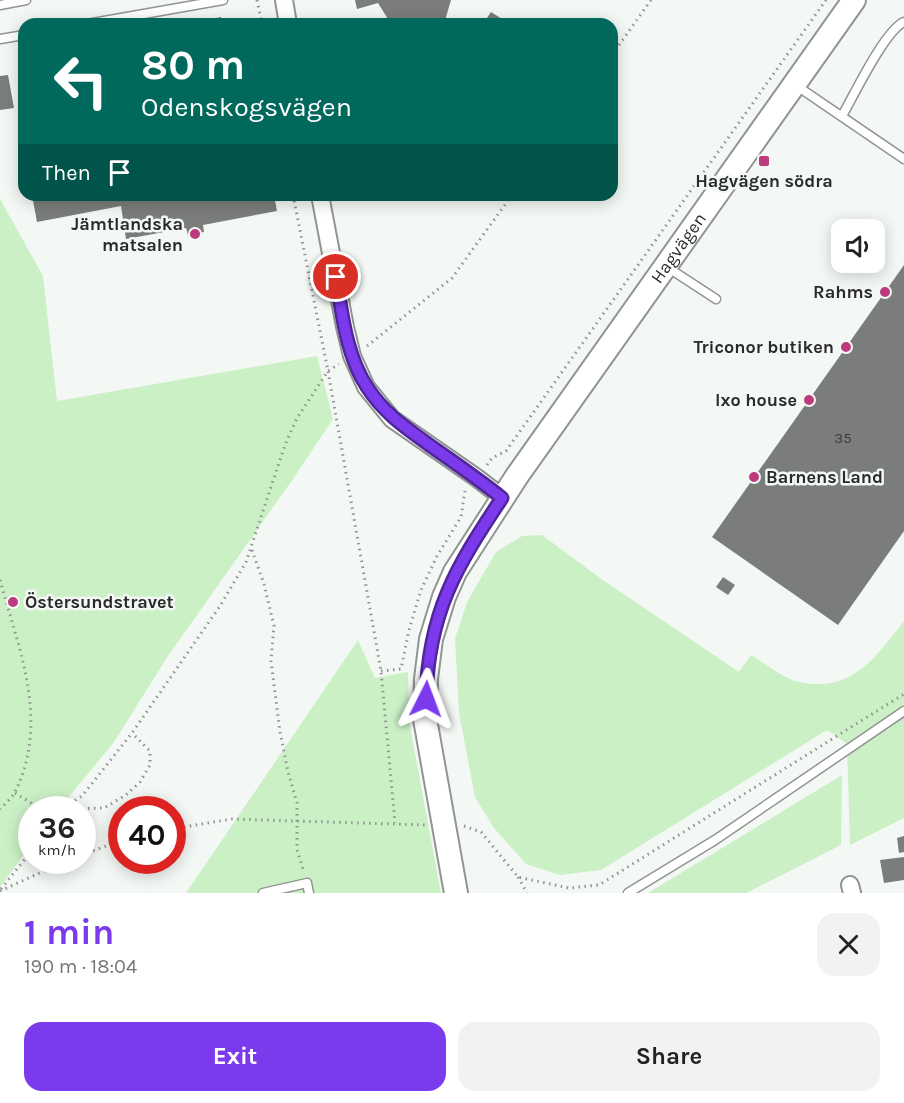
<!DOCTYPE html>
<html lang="en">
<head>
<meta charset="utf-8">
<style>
	:root { --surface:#fff; --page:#f2f2f2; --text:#222; --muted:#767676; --accent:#7c3aed }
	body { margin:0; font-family:Karla,sans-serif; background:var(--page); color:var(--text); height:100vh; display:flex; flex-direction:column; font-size:22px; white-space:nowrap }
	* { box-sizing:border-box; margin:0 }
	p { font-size:20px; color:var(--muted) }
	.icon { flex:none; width:33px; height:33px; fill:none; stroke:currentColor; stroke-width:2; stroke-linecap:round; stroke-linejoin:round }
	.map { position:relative; height:893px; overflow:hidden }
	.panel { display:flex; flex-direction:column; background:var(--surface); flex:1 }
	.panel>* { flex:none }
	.top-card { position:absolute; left:18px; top:18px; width:600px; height:183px; border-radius:18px; box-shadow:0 3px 15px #0003; background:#00695c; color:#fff; overflow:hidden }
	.controls { position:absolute; left:831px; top:219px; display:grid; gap:12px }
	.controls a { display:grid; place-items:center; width:54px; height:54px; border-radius:12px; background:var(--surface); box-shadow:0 3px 15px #0003; font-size:30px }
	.speed { position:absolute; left:18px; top:796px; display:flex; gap:12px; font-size:30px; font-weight:700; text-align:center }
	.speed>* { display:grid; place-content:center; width:78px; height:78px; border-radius:50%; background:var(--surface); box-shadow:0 3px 15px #0003; line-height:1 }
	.speed small { font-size:15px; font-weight:400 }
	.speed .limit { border:9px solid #d22; background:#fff; color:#111 }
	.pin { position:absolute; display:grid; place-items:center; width:51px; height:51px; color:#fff; margin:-26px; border:3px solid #fff; border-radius:50%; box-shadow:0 2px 6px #0007 }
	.me { position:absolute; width:66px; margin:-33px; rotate:3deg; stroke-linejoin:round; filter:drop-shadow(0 0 4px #0008) }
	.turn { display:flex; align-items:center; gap:21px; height:126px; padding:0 24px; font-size:27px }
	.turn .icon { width:78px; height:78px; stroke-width:2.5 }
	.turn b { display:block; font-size:42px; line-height:51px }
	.then { display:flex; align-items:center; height:57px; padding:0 24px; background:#0003; gap:12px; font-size:22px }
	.round { display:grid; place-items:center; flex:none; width:63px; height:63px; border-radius:18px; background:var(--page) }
	.head { display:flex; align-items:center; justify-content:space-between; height:102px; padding:0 24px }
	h1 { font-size:36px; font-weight:700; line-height:45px; color:var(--accent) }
	.action { display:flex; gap:12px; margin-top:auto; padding:12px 24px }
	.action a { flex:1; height:69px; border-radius:18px; background:var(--accent); color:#fff; font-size:24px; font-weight:700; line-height:69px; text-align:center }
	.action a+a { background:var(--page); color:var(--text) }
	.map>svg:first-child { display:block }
	.green { fill:#cbf0c6 }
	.building { fill:#7a7d7a }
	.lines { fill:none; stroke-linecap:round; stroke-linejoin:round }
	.lane-casing { stroke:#919591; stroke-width:11 }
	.street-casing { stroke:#919591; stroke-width:20 }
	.secondary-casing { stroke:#919591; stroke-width:26 }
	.path { stroke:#909390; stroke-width:3; stroke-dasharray:1.5 4.5; stroke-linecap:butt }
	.lane { stroke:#fff; stroke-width:8 }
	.street { stroke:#fff; stroke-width:16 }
	.secondary { stroke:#fff; stroke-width:22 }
	.route-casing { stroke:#51269a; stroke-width:15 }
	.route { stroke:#7c3aed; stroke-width:10 }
	.poi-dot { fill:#be3a7f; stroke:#f4f8f4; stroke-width:2 }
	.labels { text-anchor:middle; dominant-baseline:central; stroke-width:5; stroke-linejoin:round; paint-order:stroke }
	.number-label { font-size:15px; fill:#3d3f3d }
	.poi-label { font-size:18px; font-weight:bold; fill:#292a29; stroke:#f4f8f4; text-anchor:end }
	.street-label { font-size:18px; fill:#292a29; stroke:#f4f8f4 }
</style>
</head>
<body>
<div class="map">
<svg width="904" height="893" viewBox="0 0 904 893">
	<rect width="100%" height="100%" fill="#f4f8f4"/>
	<!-- green -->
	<g class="green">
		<path d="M0 199 43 276 57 401 317 356 333 419 293 479 168 656 114 742 58 810H32L31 845 0 887Z"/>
		<path d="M542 535 600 578 739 672 751 655C763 662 782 677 795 681 851 695 874 659 904 621V818L850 845 847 744 827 730 601 870 560 875 526 864 494 828 475 797 459 713 455 639 467 602 496 552 522 536Z"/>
		<path d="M358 640 375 678 408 672 409 721 441 893H186Z"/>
		<path d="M842 775 841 845 746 893H648Z"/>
	</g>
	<!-- building -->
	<g class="building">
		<path d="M355 0H451L444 24H391L378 3 357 9Z"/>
		<path d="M491 12 510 24H483Z"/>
		<path d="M221 17 222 24H190V23Z"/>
		<path d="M8 75 14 108 0 110V76Z"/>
		<path d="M32 195H274L277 211 203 225 204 232 188 235 186 228 126 239 121 206 37 222Z"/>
		<path d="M904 265V531L838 625 712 537Z"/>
		<path d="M723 577 735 585 728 595 716 587Z"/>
		<path d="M904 836V852L899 853 897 838Z"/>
		<path d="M904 857V880L884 883 880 860Z"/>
	</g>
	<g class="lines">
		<defs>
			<g id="lane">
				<path d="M0 5 26 0"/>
				<path d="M87 24 223 0"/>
				<path d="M0 39 24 35"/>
				<path d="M794 84 904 159"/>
				<path d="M842 116C853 97 885 30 904 22"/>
				<path d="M667 267 716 299"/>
				<path d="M263 893 307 883 309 893"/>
				<path d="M628 893 715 840 904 711"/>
			</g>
			<g id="street">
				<path d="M284 0 288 24"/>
				<path d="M320 195 345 327 352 356 366 387 392 419 477 478 503 498"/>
				<path d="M850 885 852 893"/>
			</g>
			<g id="secondary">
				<path id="s1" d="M456 893 425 719 426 679 431 639 444 597 455 572 517 476 854 0"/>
			</g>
		</defs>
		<!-- lane casing -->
		<use href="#lane" class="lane-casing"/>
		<!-- street casing -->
		<use href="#street" class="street-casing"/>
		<!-- secondary casing -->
		<use href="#secondary" class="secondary-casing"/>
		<!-- path -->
		<g class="path">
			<path d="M257 0 262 24"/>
			<path d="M612 55 651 0"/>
			<path d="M293 195 328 371 381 671 395 823"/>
			<path d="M367 346 452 278 512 195"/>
			<path d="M487 465 492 458 506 451 826 0"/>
			<path d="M252 550 264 584 274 626 271 661 280 732 288 772 297 803V850L304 872"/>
			<path d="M0 580C19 650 50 721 15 792 12 798 5 804 0 809"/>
			<path d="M381 671 401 669 409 630 421 590 437 556 461 517 465 491"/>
			<path d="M15 793 36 806 64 808 82 796 132 733 220 606 246 562 285 445 297 418 328 371 339 364"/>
			<path d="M64 809 104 808 126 795 140 782 150 765V751L132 733"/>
			<path d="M464 826 481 832 518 877 569 888 599 885 904 694"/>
			<path d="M172 829 232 819 425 825"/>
			<path d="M82 855 122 840"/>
			<path d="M518 877 527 893"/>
			<path d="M1 889 32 850"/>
			<path d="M0 891 66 861"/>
		</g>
		<!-- lane -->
		<use href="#lane" class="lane"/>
		<!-- street -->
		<use href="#street" class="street"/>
		<!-- secondary -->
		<use href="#secondary" class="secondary"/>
	</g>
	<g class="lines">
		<defs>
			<path id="route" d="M336 277C342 313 346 355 367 387 385 415 409 430 435 449 458 465 481 481 502 498 456 567 428 613 426 699"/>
		</defs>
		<!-- route casing -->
		<use href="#route" class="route-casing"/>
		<!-- route -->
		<use href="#route" class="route"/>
	</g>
	<!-- markers -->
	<g class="poi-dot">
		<rect x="758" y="155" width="12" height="12" rx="3"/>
		<circle cx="195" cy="234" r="6"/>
		<circle cx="885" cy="292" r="6"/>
		<circle cx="846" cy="347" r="6"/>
		<circle cx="809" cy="400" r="6"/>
		<circle cx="754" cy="477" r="6"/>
		<circle cx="13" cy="602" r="6"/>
	</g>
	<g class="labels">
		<!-- number labels -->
		<g class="number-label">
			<text x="843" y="438">35</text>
		</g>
		<!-- poi labels -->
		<g class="poi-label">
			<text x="764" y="181" text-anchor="middle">Hagvägen södra</text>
			<text x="183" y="224">Jämtlandska<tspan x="183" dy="21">matsalen</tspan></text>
			<text x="873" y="292">Rahms</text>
			<text x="834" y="347">Triconor butiken</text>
			<text x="797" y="400">Ixo house</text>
			<text x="766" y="477" text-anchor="start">Barnens Land</text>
			<text x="25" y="602" text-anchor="start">Östersundstravet</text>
		</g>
		<!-- street labels -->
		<g class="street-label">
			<text stroke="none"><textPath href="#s1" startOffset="722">Hagvägen</textPath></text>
		</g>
	</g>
</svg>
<div class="controls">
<a><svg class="icon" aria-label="sound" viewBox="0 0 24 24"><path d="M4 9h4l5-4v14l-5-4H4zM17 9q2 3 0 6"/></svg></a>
</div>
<div class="speed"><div>36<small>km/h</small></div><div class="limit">40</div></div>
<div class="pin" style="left:336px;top:277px;background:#d93025"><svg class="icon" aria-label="arrive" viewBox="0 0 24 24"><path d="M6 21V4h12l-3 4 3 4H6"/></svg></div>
<svg class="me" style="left:426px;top:699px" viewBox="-20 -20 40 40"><path d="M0-17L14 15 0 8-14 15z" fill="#7c3aed" stroke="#fff" stroke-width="4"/></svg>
<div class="top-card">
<div class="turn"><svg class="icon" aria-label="left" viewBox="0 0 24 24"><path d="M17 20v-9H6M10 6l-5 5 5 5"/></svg><div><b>80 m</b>Odenskogsvägen</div></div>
<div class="then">Then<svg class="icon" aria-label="arrive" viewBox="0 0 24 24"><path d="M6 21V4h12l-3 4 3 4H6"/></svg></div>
</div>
</div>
<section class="panel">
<div class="head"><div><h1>1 min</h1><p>190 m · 18:04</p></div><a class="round"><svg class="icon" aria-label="close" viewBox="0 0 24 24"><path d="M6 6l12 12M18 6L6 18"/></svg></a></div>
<div class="action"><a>Exit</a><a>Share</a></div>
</section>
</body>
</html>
